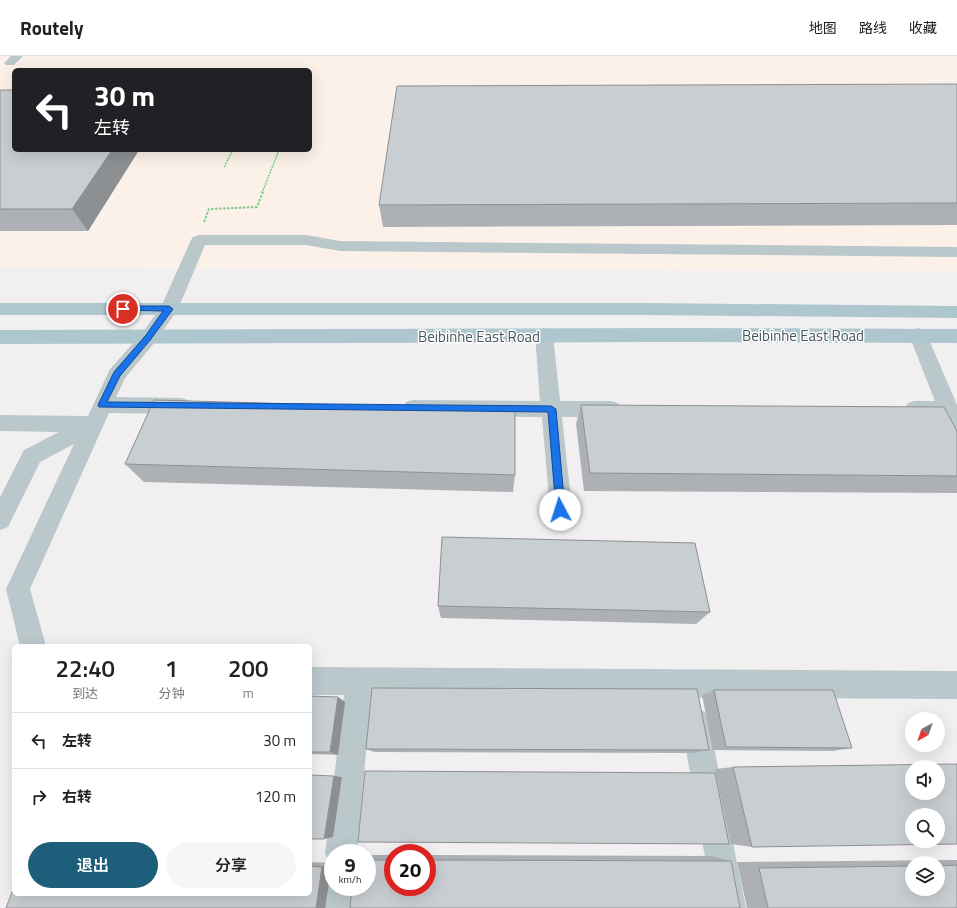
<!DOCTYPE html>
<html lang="zh">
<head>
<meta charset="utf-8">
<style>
	:root { --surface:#fff; --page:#f6f6f6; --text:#222; --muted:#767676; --line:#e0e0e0; --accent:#1d5e7a }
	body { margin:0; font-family:"Titillium Web","Noto Sans SC",sans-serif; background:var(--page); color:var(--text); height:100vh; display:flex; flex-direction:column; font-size:15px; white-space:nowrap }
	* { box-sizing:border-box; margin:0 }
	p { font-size:13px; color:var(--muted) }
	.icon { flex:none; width:22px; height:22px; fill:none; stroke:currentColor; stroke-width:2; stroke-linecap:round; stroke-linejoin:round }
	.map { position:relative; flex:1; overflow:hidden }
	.sheet { position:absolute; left:12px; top:588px; width:300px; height:252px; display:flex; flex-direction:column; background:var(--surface); border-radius:6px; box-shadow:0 4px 16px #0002 }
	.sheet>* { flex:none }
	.hud { position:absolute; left:12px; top:12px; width:300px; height:84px; border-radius:6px; box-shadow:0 4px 16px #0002; background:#202124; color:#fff; overflow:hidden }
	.needle { width:26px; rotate:220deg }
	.controls { position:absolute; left:905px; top:656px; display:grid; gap:8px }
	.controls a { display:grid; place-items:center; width:40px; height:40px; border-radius:50%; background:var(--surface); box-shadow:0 4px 16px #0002; font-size:20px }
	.speed { position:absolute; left:324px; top:788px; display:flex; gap:8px; font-size:20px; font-weight:700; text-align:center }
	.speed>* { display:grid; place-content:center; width:52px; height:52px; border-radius:50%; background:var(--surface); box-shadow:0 4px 16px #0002; line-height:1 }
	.speed small { font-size:10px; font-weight:400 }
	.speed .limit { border:6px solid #d22; background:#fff; color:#111 }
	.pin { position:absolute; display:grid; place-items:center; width:34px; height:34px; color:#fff; margin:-17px; border:2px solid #fff; border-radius:50%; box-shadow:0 1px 4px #0007 }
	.me { position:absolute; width:44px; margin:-22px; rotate:355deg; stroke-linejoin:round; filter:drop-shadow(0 0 3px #0008) }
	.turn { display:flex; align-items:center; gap:14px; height:84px; padding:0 16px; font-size:18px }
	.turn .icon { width:52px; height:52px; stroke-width:2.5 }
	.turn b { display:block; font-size:28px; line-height:34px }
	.eta { display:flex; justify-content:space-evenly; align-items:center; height:68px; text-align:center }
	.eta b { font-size:24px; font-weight:600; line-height:28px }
	.action { display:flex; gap:8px; margin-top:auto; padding:8px 16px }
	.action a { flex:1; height:46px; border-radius:24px; background:var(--accent); color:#fff; font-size:16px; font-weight:600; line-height:46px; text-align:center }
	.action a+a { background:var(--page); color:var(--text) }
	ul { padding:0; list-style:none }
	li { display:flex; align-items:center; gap:12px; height:56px; padding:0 16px; border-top:1px solid var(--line) }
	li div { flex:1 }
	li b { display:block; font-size:15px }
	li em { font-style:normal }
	header { display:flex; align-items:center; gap:24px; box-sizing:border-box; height:56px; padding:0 20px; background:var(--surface); border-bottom:1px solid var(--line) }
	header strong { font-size:19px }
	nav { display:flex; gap:22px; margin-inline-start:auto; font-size:14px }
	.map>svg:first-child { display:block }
	.commercial { fill:#fcf1e8; fill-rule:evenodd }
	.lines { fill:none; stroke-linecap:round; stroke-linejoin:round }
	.path-far1 { stroke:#74cf8a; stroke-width:1.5; stroke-dasharray:2 1; stroke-linecap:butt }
	.path { stroke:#74cf8a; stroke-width:2; stroke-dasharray:2.5 1.5; stroke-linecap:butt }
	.minor { fill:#bac8cc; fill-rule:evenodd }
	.major { fill:#aec7ce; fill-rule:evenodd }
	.wall { fill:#adb1b5; fill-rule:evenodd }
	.shaded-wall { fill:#8d9093 }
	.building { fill:#c9ced2; stroke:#8d9093; fill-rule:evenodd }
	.route { fill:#1a73e8; stroke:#114b97 }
	.labels { text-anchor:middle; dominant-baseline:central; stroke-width:3; stroke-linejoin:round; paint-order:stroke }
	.street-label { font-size:15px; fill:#47585d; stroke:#fff }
</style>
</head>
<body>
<header>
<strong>Routely</strong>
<nav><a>地图</a><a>路线</a><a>收藏</a></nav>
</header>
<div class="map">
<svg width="957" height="852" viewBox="0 0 957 852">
	<rect width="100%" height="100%" fill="#f2eff0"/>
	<!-- commercial -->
	<path class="commercial" d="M0 0H957V215L0 212ZM14 14H310V94H14Z"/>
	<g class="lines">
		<!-- path-far1 -->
		<g class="path-far1">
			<path d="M224 111 233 94"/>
			<path d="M262 137 279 94"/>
		</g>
		<!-- path -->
		<path class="path" d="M204 166 209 153 257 151 263 136"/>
		<!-- minor -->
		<g class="minor">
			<path d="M11 0H23L14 9H6L4 7Z"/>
			<path d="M199 179H306L340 185 957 191V201L340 195 306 189H205L178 253 155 286 125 322 116 341 181 342 188 344 191 350 188 356 181 358 109 357 30 533 46 590H20L6 533 74 388 40 406 8 471 0 474V441L24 394 59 376 0 375V359L88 360 110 313 143 276 161 251 191 184 193 181Z"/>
			<path d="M544 272 550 274 553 279 560 345H611L618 347 621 353 618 359 611 361H562L572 454 569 461 561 464 553 461 550 454 542 361 413 360 406 358 403 352 406 346 413 344 540 345 535 279 538 274Z"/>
			<path d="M918 272 924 274 927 279 957 349V381L950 379 942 361H915L908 359 905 353 908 347 915 345H935L909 279 912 274Z"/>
			<path d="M310 611 957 615V643L371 640 357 797H333V809L330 808 325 797 344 639H310Z"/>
			<path d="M695 652 705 656 709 666 746 852H714L681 666 685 656Z"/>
			<path d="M333 817V831H354L351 852H319L322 831 327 820Z"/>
		</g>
		<!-- major -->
		<g class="major">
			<path d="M0 247H646L957 250V262L646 259H0Z"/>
			<path d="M671 272 957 273V287L671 286 0 288V274Z"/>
		</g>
	</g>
	<!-- wall -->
	<g class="wall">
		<path d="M957 28V169L383 171 379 149Z"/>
		<path d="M0 34 139 94 88 175H0Z"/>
		<path d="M581 349 957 375V437L584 435 576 368Z"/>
		<path d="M125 408 515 419 513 436 144 426Z"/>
		<path d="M438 550 710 556 696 568 441 562Z"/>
		<path d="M714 634 852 692 832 695 713 694 702 639Z"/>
		<path d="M310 640 338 641 345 646 338 699 310 698Z"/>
		<path d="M366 693 709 694 693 697 374 696Z"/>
		<path d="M733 711 752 791 731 788 715 713Z"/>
		<path d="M367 799H393V831H427V799L712 800 731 805 740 852H350L352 831H367Z"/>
		<path d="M957 804V852H747L737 806ZM912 807H938V833H912Z"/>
		<path d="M310 806 332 807 325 852H6L310 838Z"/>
	</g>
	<!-- shaded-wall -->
	<g class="shaded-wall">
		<path d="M112 94H139L88 175 72 153Z"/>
		<path d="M338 641 345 646 338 699 330 696Z"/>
		<path d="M334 720 342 721 333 781 324 783Z"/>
		<path d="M332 807 325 852H316L322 811Z"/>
	</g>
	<!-- building -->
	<g class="building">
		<path d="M957 28V147L379 149 397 30Z"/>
		<path d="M0 34H14V94H112L72 153H0Z"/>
		<path d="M154 344 515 354V419L125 408Z"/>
		<path d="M581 349 944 351 957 375V420L590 417Z"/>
		<path d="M442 481 695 487 710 556 438 550Z"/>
		<path d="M372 632 697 633 709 694 366 693Z"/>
		<path d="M714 634H833L852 692 726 691Z"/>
		<path d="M310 640 338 641 330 696H310Z"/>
		<path d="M957 708V788L752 791 733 711ZM912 711H938V737H912ZM912 759H938V785H912Z"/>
		<path d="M365 715 715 717 729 788 358 786Z"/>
		<path d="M310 719 334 720 324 783H310Z"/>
		<path d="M367 804H393V831H427V804L731 805 740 852H350L352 831H367Z"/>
		<path d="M957 809V852H768L759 812 912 810V833H938V810Z"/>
		<path d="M310 810 322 811 316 852H6L14 831V838H310Z"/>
	</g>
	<!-- route -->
	<path class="route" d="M123 250H169L173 253 151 283 120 320 107 346 551 350 556 353 565 454 564 457 560 459 557 457 556 454 548 356 99 351 98 349 114 316 146 279 163 255 120 254 119 253Z"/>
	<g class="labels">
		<!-- street labels -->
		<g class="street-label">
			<text x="803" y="279">Beibinhe East Road</text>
			<text x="479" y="280">Beibinhe East Road</text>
		</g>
	</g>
</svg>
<div class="controls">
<a><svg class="needle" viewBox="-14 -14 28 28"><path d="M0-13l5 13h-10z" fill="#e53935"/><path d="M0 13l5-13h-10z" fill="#767676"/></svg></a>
<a><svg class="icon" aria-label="sound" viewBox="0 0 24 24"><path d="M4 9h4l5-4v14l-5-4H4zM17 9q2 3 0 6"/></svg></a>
<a><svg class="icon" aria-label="search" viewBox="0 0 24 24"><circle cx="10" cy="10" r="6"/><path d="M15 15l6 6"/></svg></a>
<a><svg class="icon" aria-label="layers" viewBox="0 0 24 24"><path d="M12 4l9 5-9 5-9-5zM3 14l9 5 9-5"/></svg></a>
</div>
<div class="speed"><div>9<small>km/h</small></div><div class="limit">20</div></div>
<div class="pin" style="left:123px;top:253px;background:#d93025"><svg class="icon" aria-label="arrive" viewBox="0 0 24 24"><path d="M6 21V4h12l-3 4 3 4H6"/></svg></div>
<svg class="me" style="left:560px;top:454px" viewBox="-20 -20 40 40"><circle r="19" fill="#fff"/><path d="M0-13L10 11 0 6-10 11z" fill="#1a73e8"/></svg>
<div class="hud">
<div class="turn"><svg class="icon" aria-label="left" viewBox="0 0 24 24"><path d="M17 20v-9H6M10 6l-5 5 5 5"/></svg><div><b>30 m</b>左转</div></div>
</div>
<section class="sheet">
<div class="eta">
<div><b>22:40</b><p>到达</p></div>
<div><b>1</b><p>分钟</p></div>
<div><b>200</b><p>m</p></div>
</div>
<ul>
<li><svg class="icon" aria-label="left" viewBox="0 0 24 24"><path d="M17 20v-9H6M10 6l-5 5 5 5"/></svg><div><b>左转</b></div><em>30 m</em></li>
<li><svg class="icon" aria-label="right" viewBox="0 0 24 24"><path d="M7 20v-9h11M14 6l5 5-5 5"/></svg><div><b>右转</b></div><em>120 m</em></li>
</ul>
<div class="action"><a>退出</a><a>分享</a></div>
</section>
</div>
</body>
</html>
